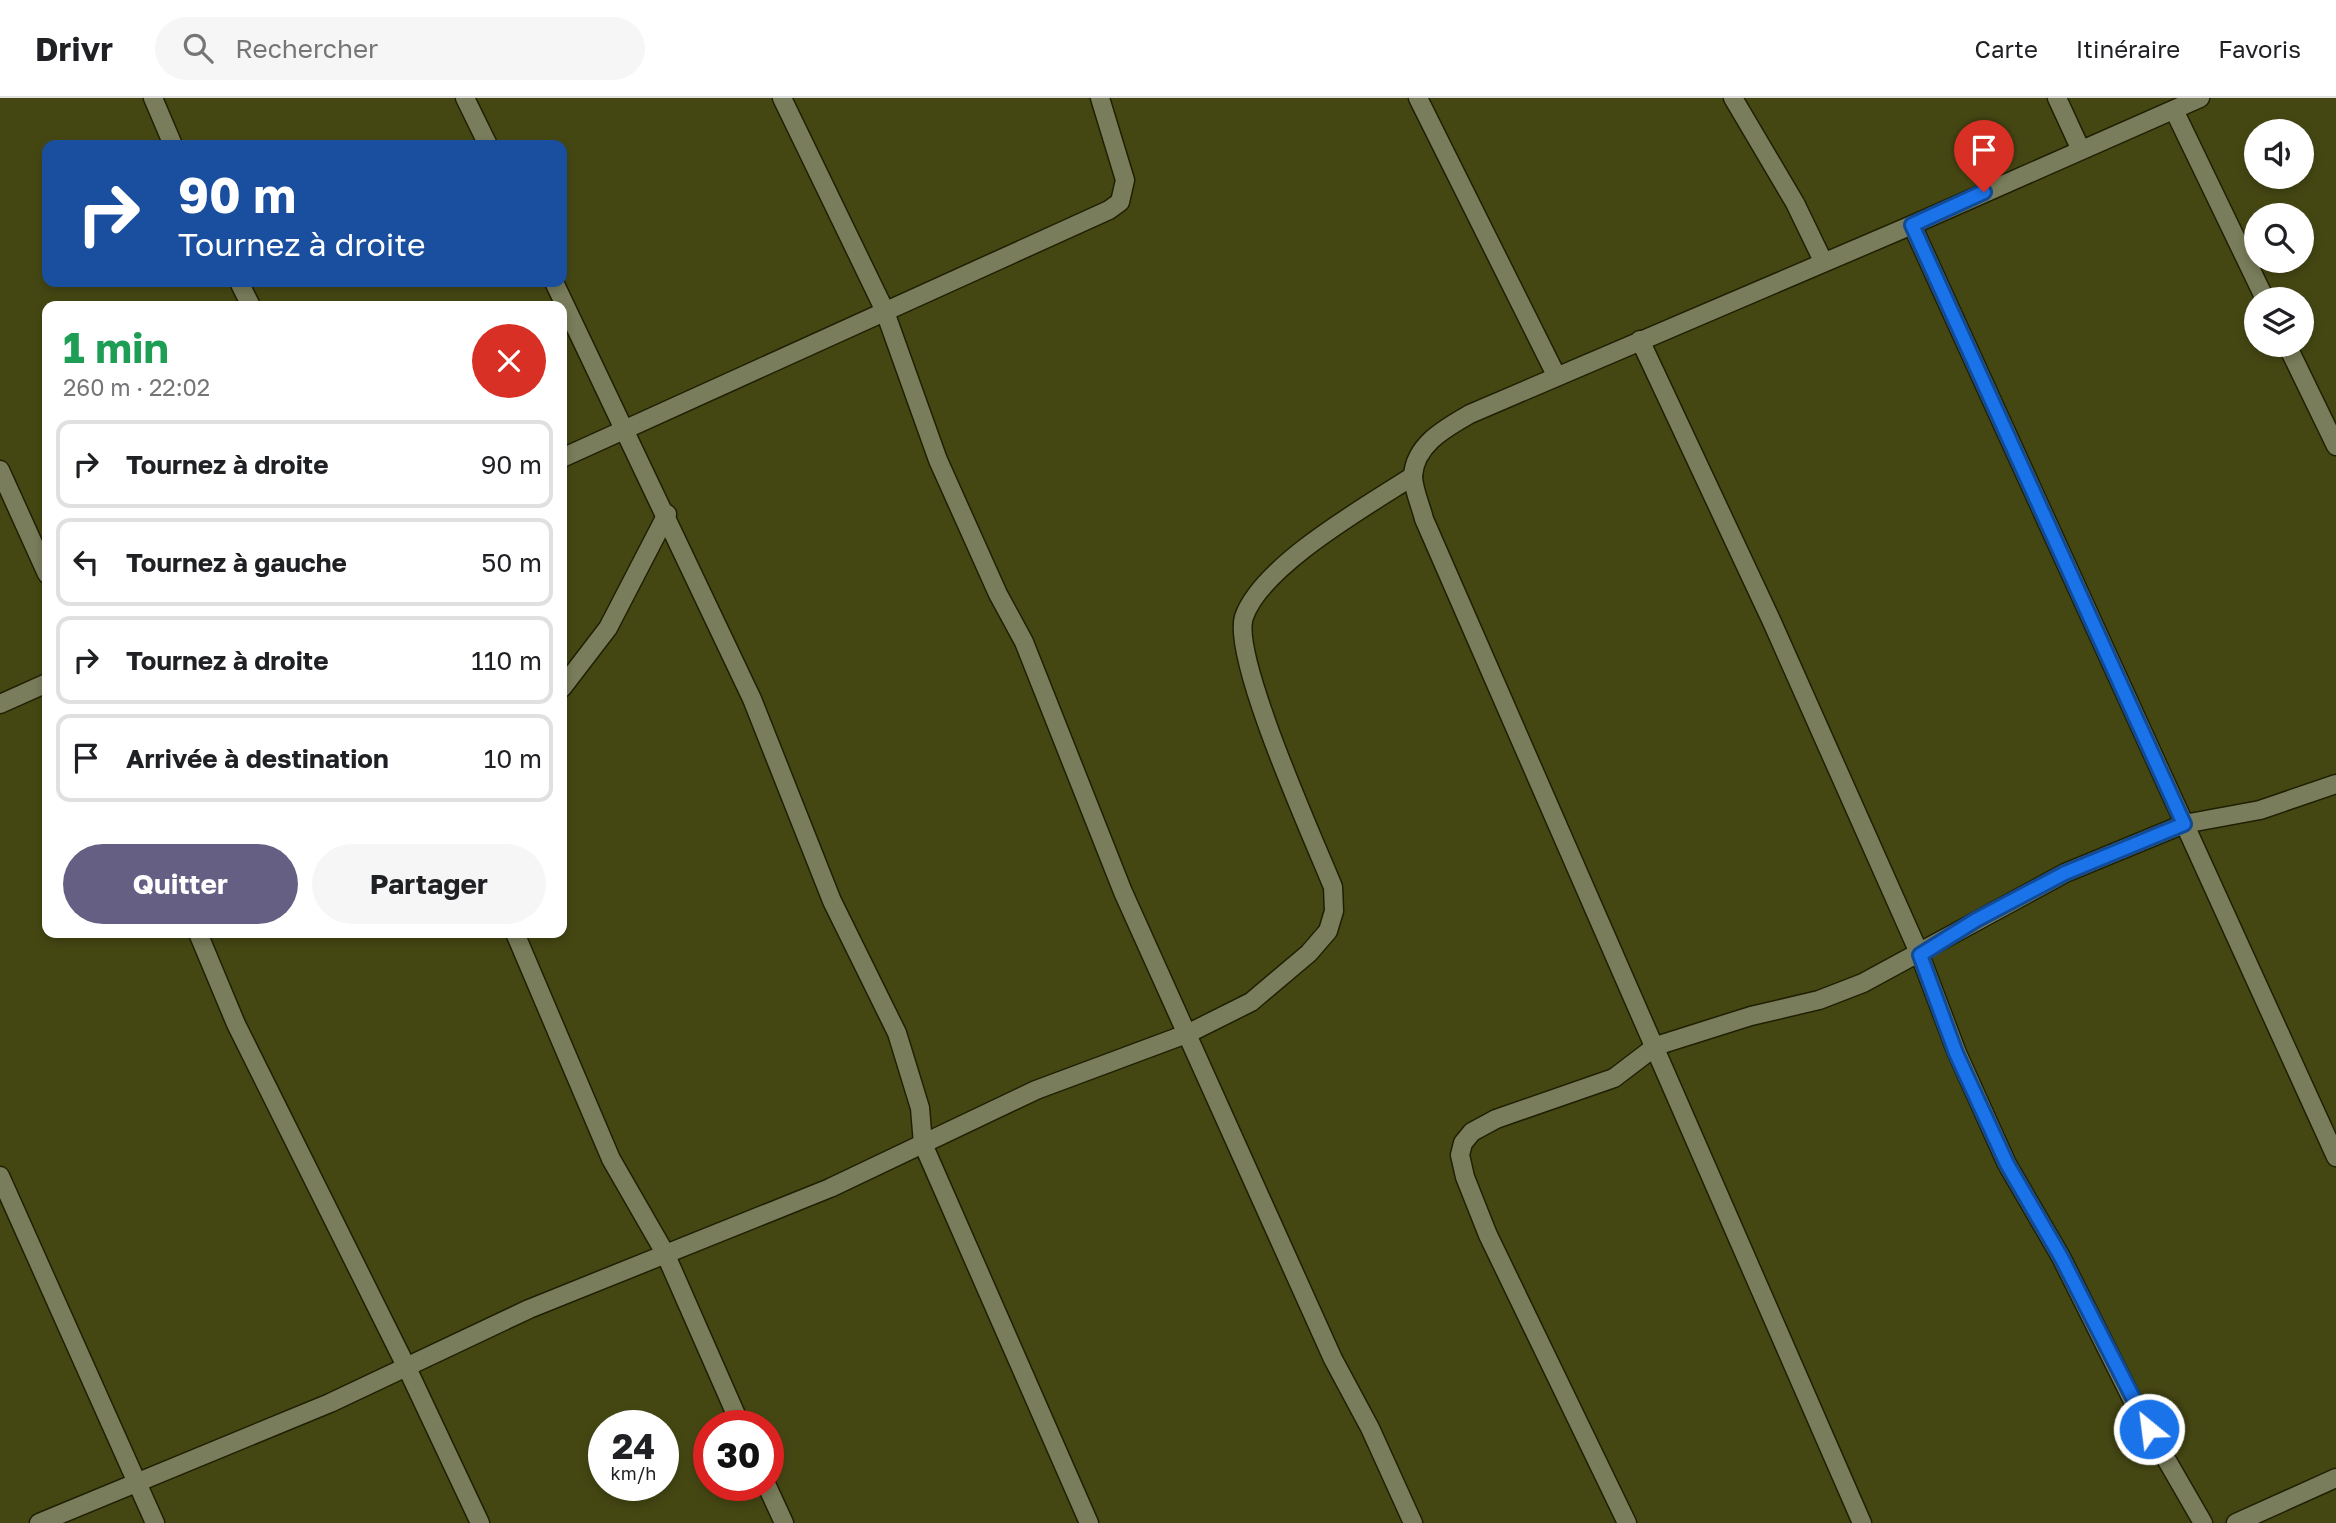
<!DOCTYPE html>
<html lang="fr">
<head>
<meta charset="utf-8">
<style>
	:root { --surface:#fff; --page:#f6f6f6; --text:#202124; --muted:#757577; --line:#e0e0e0; --accent:#645f83 }
	body { margin:0; font-family:"Golos Text",sans-serif; background:var(--page); color:var(--text); height:100vh; display:flex; flex-direction:column; font-size:26px; white-space:nowrap }
	* { box-sizing:border-box; margin:0 }
	p { font-size:23px; color:var(--muted) }
	.icon { flex:none; width:38px; height:38px; fill:none; stroke:currentColor; stroke-width:2; stroke-linecap:round; stroke-linejoin:round }
	.map { position:relative; flex:1; overflow:hidden }
	.side { position:absolute; left:42px; top:203px; width:525px; height:637px; display:flex; flex-direction:column; background:var(--surface); border-radius:14px; box-shadow:0 4px 10px #0003 }
	.side>* { flex:none }
	.top-card { position:absolute; left:42px; top:42px; width:525px; height:147px; border-radius:14px; box-shadow:0 4px 10px #0003; background:#1a4fa0; color:#fff; overflow:hidden }
	.controls { position:absolute; left:2244px; top:21px; display:grid; gap:14px }
	.controls a { display:grid; place-items:center; width:70px; height:70px; border-radius:50%; background:var(--surface); box-shadow:0 4px 10px #0003; font-size:35px }
	.speed { position:absolute; left:588px; top:1312px; display:flex; gap:14px; font-size:35px; font-weight:700; text-align:center }
	.speed>* { display:grid; place-content:center; width:91px; height:91px; border-radius:50%; background:var(--surface); box-shadow:0 4px 10px #0003; line-height:1 }
	.speed small { font-size:18px; font-weight:400 }
	.speed .limit { border:10px solid #d22; background:#fff; color:#111 }
	.pin { position:absolute; display:grid; place-items:center; width:60px; height:60px; color:#fff; margin:-72px -30px; border-radius:50% 50% 50% 0; rotate:-45deg; box-shadow:0 0 7px #0007 }
	.pin .icon { rotate:45deg }
	.me { position:absolute; width:77px; margin:-38px; rotate:331deg; stroke-linejoin:round; filter:drop-shadow(0 0 5px #0008) }
	.turn { display:flex; align-items:center; gap:24px; height:147px; padding:0 21px; font-size:32px }
	.turn .icon { width:91px; height:91px; stroke-width:2.5 }
	.turn b { display:block; font-size:49px; line-height:60px }
	.round { display:grid; place-items:center; flex:none; width:74px; height:74px; border-radius:37px; background:var(--page) }
	.headline { display:flex; align-items:center; justify-content:space-between; height:119px; padding:0 21px }
	h1 { font-size:42px; font-weight:700; line-height:52px; color:#1e9e55 }
	.button { display:flex; gap:14px; margin-top:auto; padding:14px 21px }
	.button a { flex:1; height:80px; border-radius:42px; background:var(--accent); color:#fff; font-size:28px; font-weight:700; line-height:80px; text-align:center }
	.button a+a { background:var(--page); color:var(--text) }
	ul { padding:0; list-style:none }
	li { display:flex; align-items:center; gap:21px; height:88px; margin:0 14px 10px; padding:0 7px; border:4px solid var(--line); border-radius:14px }
	li div { flex:1 }
	li b { display:block; font-size:26px }
	li em { font-style:normal }
	header { display:flex; align-items:center; gap:42px; box-sizing:border-box; height:98px; padding:0 35px; background:var(--surface); border-bottom:2px solid var(--line) }
	header strong { font-size:33px }
	nav { display:flex; gap:38px; margin-inline-start:auto; font-size:24px }
	.search { width:490px; height:63px; background:var(--page); display:flex; align-items:center; gap:18px; box-sizing:border-box; padding:0 24px; border-radius:38px; color:var(--muted); font-size:26px }
	.map>svg:first-child { display:block }
	.green { fill:#454713; fill-rule:evenodd }
	.lines { fill:none; stroke-linecap:round; stroke-linejoin:round }
	.minor-casing { stroke:#1f2002; stroke-width:21 }
	.minor { stroke:#7a7d5b; stroke-width:18 }
	.route-casing { stroke:#114b97; stroke-width:18 }
	.route { stroke:#1a73e8; stroke-width:12 }
</style>
</head>
<body>
<header>
<strong>Drivr</strong>
<div class="search"><svg class="icon" aria-label="search" viewBox="0 0 24 24"><circle cx="10" cy="10" r="6"/><path d="M15 15l6 6"/></svg>Rechercher</div>
<nav><a>Carte</a><a>Itinéraire</a><a>Favoris</a></nav>
</header>
<div class="map">
<svg width="2336" height="1425" viewBox="0 0 2336 1425">
	<rect width="100%" height="100%" fill="#383a1a"/>
	<!-- green -->
	<path class="green" d="M0 0H2336V1425H0ZM2256 33H2301V79H2256ZM47 47H562V184H47ZM2256 117H2301V163H2256ZM2256 201H2301V247H2256ZM47 208H562V835H47ZM604 1328H663V1388H604ZM709 1328H768V1388H709Z"/>
	<g class="lines">
		<defs>
			<g id="minor">
				<path d="M153 0 173 47"/>
				<path d="M465 0 488 47"/>
				<path d="M782 0 884 211 938 362 998 496 1024 544 1123 794 1333 1261 1370 1330 1413 1425"/>
				<path d="M1418 0 1556 277"/>
				<path d="M1733 0 1795 105 1823 163"/>
				<path d="M2057 0 2080 50"/>
				<path d="M2174 12 2265 201"/>
				<path d="M1912 127 2336 1059"/>
				<path d="M239 184 251 208"/>
				<path d="M554 184 752 601 832 803 897 935 920 1010 923 1046 1089 1425"/>
				<path d="M1640 242 1772 524 1920 857 1957 955 2007 1066 2061 1159 2135 1307 2203 1425"/>
				<path d="M2287 247 2336 348"/>
				<path d="M562 360 1109 112 1120 104 1125 82 1100 0"/>
				<path d="M0 372 47 476"/>
				<path d="M562 590 608 530 667 416"/>
				<path d="M0 606 47 585"/>
				<path d="M198 835 236 926 407 1270 480 1425"/>
				<path d="M515 835 611 1061 665 1155 741 1328"/>
				<path d="M0 1078 155 1425"/>
				<path d="M767 1388 784 1425"/>
				<path d="M39 1425 330 1305 529 1211 830 1090 1036 992 1189 935 1251 904 1309 855 1328 833 1334 813 1333 789C1314 742 1231 559 1244 519 1262 467 1367 408 1413 378"/>
				<path d="M1627 1425 1488 1137 1465 1079 1460 1057 1463 1045 1472 1034 1496 1021 1614 980 1656 948 1751 918 1819 902 1863 885 2065 775 2184 726 2260 712 2336 686"/>
				<path d="M1862 1425 1424 421C1421 408 1413 391 1413 378 1415 346 1446 330 1470 316L1912 127 2200 0"/>
				<path d="M2236 1425 2336 1380"/>
			</g>
		</defs>
		<!-- minor casing -->
		<use href="#minor" class="minor-casing"/>
		<!-- minor -->
		<use href="#minor" class="minor"/>
	</g>
	<g class="lines">
		<defs>
			<path id="route" d="M1984 94 1912 127 2184 726 2065 775 1976 822 1920 857 1956 955 2007 1066 2061 1159 2149 1331"/>
		</defs>
		<!-- route casing -->
		<use href="#route" class="route-casing"/>
		<!-- route -->
		<use href="#route" class="route"/>
	</g>
</svg>
<div class="controls">
<a><svg class="icon" aria-label="sound" viewBox="0 0 24 24"><path d="M4 9h4l5-4v14l-5-4H4zM17 9q2 3 0 6"/></svg></a>
<a><svg class="icon" aria-label="search" viewBox="0 0 24 24"><circle cx="10" cy="10" r="6"/><path d="M15 15l6 6"/></svg></a>
<a><svg class="icon" aria-label="layers" viewBox="0 0 24 24"><path d="M12 4l9 5-9 5-9-5zM3 14l9 5 9-5"/></svg></a>
</div>
<div class="speed"><div>24<small>km/h</small></div><div class="limit">30</div></div>
<div class="pin" style="left:1984px;top:94px;background:#d93025"><svg class="icon" aria-label="arrive" viewBox="0 0 24 24"><path d="M6 21V4h12l-3 4 3 4H6"/></svg></div>
<svg class="me" style="left:2149px;top:1331px" viewBox="-20 -20 40 40"><circle r="17" fill="#1a73e8" stroke="#fff" stroke-width="3"/><path d="M0-11L8 9 0 5-8 9z" fill="#fff"/></svg>
<div class="top-card">
<div class="turn"><svg class="icon" aria-label="right" viewBox="0 0 24 24"><path d="M7 20v-9h11M14 6l5 5-5 5"/></svg><div><b>90 m</b>Tournez à droite</div></div>
</div>
<section class="side">
<div class="headline"><div><h1>1 min</h1><p>260 m · 22:02</p></div><a class="round" style="background:#d93025;color:#fff"><svg class="icon" aria-label="close" viewBox="0 0 24 24"><path d="M6 6l12 12M18 6L6 18"/></svg></a></div>
<ul>
<li><svg class="icon" aria-label="right" viewBox="0 0 24 24"><path d="M7 20v-9h11M14 6l5 5-5 5"/></svg><div><b>Tournez à droite</b></div><em>90 m</em></li>
<li><svg class="icon" aria-label="left" viewBox="0 0 24 24"><path d="M17 20v-9H6M10 6l-5 5 5 5"/></svg><div><b>Tournez à gauche</b></div><em>50 m</em></li>
<li><svg class="icon" aria-label="right" viewBox="0 0 24 24"><path d="M7 20v-9h11M14 6l5 5-5 5"/></svg><div><b>Tournez à droite</b></div><em>110 m</em></li>
<li><svg class="icon" aria-label="arrive" viewBox="0 0 24 24"><path d="M6 21V4h12l-3 4 3 4H6"/></svg><div><b>Arrivée à destination</b></div><em>10 m</em></li>
</ul>
<div class="button"><a>Quitter</a><a>Partager</a></div>
</section>
</div>
</body>
</html>
